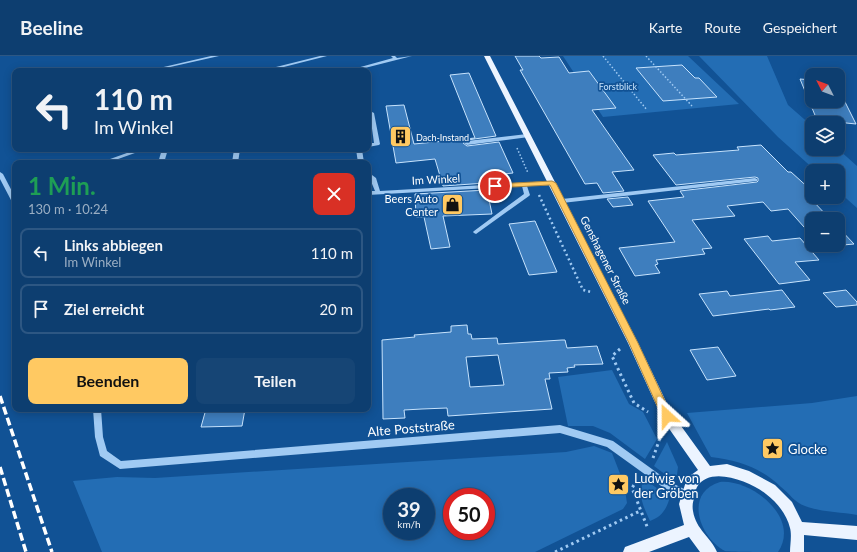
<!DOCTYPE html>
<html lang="de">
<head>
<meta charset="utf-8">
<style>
	:root { --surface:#0d3e70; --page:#164575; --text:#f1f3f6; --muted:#9aaec3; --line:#2d5783; --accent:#ffc962 }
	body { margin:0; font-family:Lato,sans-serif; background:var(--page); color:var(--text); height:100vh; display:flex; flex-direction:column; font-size:15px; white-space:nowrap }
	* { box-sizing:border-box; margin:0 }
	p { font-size:13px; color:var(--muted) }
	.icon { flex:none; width:22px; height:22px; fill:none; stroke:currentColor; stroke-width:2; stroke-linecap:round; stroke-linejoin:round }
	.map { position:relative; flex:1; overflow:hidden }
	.sheet { position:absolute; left:12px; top:104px; width:359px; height:252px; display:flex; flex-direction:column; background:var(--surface); border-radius:8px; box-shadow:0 2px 10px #0003,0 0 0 1px var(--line) }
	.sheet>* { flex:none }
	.top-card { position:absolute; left:12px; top:12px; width:359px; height:84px; border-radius:8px; box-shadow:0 2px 10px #0003,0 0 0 1px var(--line); background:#0d3e70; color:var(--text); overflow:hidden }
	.needle { width:26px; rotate:312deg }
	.tools { position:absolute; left:805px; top:12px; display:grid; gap:8px }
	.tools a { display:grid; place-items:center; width:40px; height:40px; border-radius:8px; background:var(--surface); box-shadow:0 2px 10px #0003,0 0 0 1px var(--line); font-size:20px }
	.speed { position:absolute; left:383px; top:432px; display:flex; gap:8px; font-size:20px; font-weight:700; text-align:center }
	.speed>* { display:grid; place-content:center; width:52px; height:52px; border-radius:50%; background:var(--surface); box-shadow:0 2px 10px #0003,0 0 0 1px var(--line); line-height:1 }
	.speed small { font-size:10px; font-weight:400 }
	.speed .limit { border:6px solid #d22; background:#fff; color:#111 }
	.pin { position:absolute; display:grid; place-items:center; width:34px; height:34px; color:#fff; margin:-17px; border:2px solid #fff; border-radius:50%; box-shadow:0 1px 4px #0007 }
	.me { position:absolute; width:44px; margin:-22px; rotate:336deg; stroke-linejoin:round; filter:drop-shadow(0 0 3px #0008) }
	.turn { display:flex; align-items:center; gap:14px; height:84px; padding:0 16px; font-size:18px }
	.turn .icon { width:52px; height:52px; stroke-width:2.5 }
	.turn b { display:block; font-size:28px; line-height:34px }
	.round { display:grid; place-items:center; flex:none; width:42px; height:42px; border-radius:8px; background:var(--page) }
	.head { display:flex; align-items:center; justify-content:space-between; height:68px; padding:0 16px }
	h1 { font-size:24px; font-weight:700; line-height:30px; color:#1e9e55 }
	.primary-button { display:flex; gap:8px; margin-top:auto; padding:8px 16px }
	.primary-button a { flex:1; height:46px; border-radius:8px; background:var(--accent); color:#111; font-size:16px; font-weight:700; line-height:46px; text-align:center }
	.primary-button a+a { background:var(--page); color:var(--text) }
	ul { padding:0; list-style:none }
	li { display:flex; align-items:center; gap:12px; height:50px; margin:0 8px 6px; padding:0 8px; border:2px solid var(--line); border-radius:8px }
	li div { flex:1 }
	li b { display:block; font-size:15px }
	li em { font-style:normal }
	header { display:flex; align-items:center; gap:24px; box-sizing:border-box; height:56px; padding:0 20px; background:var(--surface); border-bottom:1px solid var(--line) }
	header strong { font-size:19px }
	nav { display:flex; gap:22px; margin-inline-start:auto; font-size:14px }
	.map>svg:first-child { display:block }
	.green { fill:#236db4; fill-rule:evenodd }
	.building { fill:#3e7ebe; stroke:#c7e3fd; fill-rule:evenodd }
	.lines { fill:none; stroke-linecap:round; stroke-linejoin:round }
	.path-far2 { stroke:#a0caf3; stroke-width:1.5; stroke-dasharray:1.5 2; stroke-linecap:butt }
	.path-far1 { stroke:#a0caf3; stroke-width:2.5; stroke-dasharray:2 3; stroke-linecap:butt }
	.path { stroke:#a0caf3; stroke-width:3; stroke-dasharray:2.5 3.5; stroke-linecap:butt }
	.minor { fill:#a0caf3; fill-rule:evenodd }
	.major { fill:#ecf4ff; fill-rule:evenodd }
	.rail { stroke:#fff; stroke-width:3.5; stroke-dasharray:8 3.5; stroke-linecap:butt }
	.route { fill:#ffc962; stroke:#a68340 }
	.labels { text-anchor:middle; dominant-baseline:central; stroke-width:3.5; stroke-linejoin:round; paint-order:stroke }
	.far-park-label { font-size:9px; fill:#c7e3fd; stroke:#115295 }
	.far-poi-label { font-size:9px; fill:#fff; stroke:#115295; text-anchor:start }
	.street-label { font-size:11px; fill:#fff; stroke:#115295 }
	.poi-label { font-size:11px; fill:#fff; stroke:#115295; text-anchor:end }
	.near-street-label { font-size:13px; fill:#fff; stroke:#115295 }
	.near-poi-label { font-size:13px; fill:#fff; stroke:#115295; text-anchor:start }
</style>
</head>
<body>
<header>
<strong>Beeline</strong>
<nav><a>Karte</a><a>Route</a><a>Gespeichert</a></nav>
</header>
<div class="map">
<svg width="857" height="496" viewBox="0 0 857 496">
	<rect width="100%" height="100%" fill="#115295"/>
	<!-- green -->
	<g class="green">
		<path d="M563 0H688L739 48 603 61Z"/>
		<path d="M699 0H767L788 49 812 70V93H838L857 110V152L838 135V115H816L778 81Z"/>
		<path d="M612 314 629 348 643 356 657 383 645 403 610 377 593 370H568L558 321Z"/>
		<path d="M857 340V459C841 456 820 456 805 450 795 447 789 437 781 431 761 412 738 404 711 401L687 357 812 347Z"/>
		<path d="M667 386 678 411 677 419 672 421 666 419 654 410Z"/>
		<path d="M594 390 612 397 624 428 627 447 623 453 535 496H102L73 425 117 421 155 422 566 396ZM392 441H426V475H392ZM452 441H486V475H452Z"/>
		<path d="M644 423 665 438 669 444C666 454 661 461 650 465 643 449 637 439 644 423Z"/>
		<path d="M720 426C752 423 801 462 778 496 768 496 732 496 725 495 700 482 683 437 720 426Z"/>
	</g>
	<!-- building -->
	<g class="building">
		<path d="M515 0H539L541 2 559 1 569 17 589 15 616 52 592 54 634 114 612 116 624 135 603 137 597 127 585 128 520 14H523Z"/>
		<path d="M682 9 695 22H699L717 41 663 45 636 12Z"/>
		<path d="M469 17 496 80 467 84 463 87 467 90 499 86 513 117 484 120 486 127 443 130 435 103 396 107 386 50 404 49 414 88 475 82 450 19Z"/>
		<path d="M800 23 812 24V45H838V32L856 68 817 64Z"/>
		<path d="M761 89 788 116H791L812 135V144L830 163H812V180L788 153 771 155 763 146 727 150 735 160 692 164 712 192 702 193 705 198 656 204 658 208 655 209 660 217 635 220 619 192 675 186 648 145 684 141 680 135 757 126 758 125V122L755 121 676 129 653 99 674 97 676 99 739 94 737 91Z"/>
		<path d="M487 134 492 158 443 160 450 191 431 193 424 161H416L415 138Z"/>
		<path d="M628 141 633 149 613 151 607 143Z"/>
		<path d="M535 165 557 216 529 219 509 168Z"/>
		<path d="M838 171 854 188 821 191 820 189H838Z"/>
		<path d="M768 180 772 185 800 182 819 204 795 206 810 224 779 228 744 183Z"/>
		<path d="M782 234 795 251 770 254 769 253 713 260 699 238 727 235 730 240Z"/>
		<path d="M846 234 857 246V249L836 251 823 237Z"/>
		<path d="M467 269 468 278H471L472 283 497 282 498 288 562 284H565L567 292 597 290 603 308 574 309 575 311 567 312 568 316 549 317 550 323H545L552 353 448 360 447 352 422 353 404 354 405 362 383 363 382 284 415 281 414 279 451 276V270ZM498 299 504 329 470 331 466 301Z"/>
		<path d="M718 291 736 320 707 324 690 294Z"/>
		<path d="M206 353H245L242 370 201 371Z"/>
	</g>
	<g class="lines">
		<!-- path-far2 -->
		<g class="path-far2">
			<path d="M603 0 647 54"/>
			<path d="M646 0 692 50"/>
			<path d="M517 92 528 117"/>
		</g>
		<!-- path-far1 -->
		<path class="path-far1" d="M539 139 583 234 591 236"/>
		<!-- path -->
		<g class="path">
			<path d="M620 293 612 300 634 347 648 356"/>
			<path d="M653 402 661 379"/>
			<path d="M637 424 632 432 648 473"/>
			<path d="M555 496 640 455"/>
		</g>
		<!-- minor -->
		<g class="minor">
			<path d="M211 0H219L157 14 155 13Z"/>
			<path d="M320 0H327L268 15H260Z"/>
			<path d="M391 0H395L397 2 412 0 353 15H346L393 2Z"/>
			<path d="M368 56H372L374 57 380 88 379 89 368 91V87H374L370 58H368Z"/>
			<path d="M527 78 530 80 529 81 467 89 464 87 467 85Z"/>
			<path d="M138 93H146L107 107H99Z"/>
			<path d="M162 93H168L164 107H158Z"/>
			<path d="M234 93H240L238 107H232Z"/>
			<path d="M356 93H362L364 107H358Z"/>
			<path d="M59 103 61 104 63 107H57L56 105Z"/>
			<path d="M0 116 3 118 15 141V148L12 146 0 123Z"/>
			<path d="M368 116 376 122 380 135 552 125 555 127 552 129 527 130 530 139 529 140 476 178 474 177 473 176 474 175 524 138 522 130 368 139V135H375L370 123 368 121Z"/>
			<path d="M755 122 757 123V125L562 147 559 145 562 143Z"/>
			<path d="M93 353H101L103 381 107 395 121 405 560 369 613 385 670 426 690 436 692 439 690 442 687 443 664 432 607 391 560 377 120 413 100 400 95 381Z"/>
		</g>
		<!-- major -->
		<path class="major" d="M484 0H490L638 287 671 356 710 410 727 408 749 415 775 429 792 446 802 466 857 470V484L804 479V496H790C790 489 792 479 790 472 787 459 777 446 766 438 751 426 710 409 697 431 696 433 695 437 695 440 693 445 692 449 693 455 696 474 711 481 717 496H700L689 481 649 496H623L625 491 684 469 679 448 687 422 698 414 663 364 628 287Z"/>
		<!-- rail -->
		<g class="rail">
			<path d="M0 340 52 496"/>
			<path d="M0 411 26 496"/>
		</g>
	</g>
	<!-- route -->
	<path class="route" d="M552 125 556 127 638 287 672 360 670 363 667 365 663 363 629 287 550 129 495 132 491 130 495 128Z"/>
	<!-- icons -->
	<defs>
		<symbol id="building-square" viewBox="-11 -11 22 22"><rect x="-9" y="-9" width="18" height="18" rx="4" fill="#ffc962" stroke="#115295"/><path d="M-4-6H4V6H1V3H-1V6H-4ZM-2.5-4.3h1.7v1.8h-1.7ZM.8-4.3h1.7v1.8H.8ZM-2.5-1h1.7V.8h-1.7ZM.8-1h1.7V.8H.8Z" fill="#111"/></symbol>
		<symbol id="shop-square" viewBox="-11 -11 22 22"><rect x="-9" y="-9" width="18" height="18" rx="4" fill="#ffc962" stroke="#115295"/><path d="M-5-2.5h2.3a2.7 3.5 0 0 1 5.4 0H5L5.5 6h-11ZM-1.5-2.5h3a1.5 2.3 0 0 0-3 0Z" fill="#111"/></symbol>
		<symbol id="sight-square" viewBox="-11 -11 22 22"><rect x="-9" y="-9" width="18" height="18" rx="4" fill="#ffc962" stroke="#115295"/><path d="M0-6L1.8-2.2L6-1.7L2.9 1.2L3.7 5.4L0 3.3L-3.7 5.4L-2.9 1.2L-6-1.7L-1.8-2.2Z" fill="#111"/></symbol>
	</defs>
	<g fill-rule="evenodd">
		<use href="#building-square" x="388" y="68" width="25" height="25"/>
		<use href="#shop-square" x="440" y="136" width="25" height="25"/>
		<use href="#sight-square" x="760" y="380" width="25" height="25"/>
		<use href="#sight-square" x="606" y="416" width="25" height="25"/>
	</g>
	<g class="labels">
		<!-- far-park labels -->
		<g class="far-park-label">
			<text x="618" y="30">Forstblick</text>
		</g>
		<!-- far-poi labels -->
		<g class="far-poi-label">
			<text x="416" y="81">Dach-Instand</text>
		</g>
		<!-- street labels -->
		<g class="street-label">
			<text transform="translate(436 123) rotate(-3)">Im Winkel</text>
			<text transform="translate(606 204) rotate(63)">Genshagener Straße</text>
		</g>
		<!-- poi labels -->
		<g class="poi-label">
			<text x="438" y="142">Beers Auto<tspan x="438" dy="13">Center</tspan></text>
		</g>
		<!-- near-street labels -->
		<g class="near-street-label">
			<text transform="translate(411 372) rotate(-5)">Alte Poststraße</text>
		</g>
		<!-- near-poi labels -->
		<g class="near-poi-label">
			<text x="788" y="393">Glocke</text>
			<text x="634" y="422">Ludwig von<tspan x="634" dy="15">der Gröben</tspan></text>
		</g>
	</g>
</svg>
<div class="tools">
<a><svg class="needle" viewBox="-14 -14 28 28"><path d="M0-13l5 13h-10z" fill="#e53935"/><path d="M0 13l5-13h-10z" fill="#9aaec3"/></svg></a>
<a><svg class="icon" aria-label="layers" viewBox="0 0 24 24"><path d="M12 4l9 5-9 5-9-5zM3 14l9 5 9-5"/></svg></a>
<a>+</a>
<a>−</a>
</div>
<div class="speed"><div>39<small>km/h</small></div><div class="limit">50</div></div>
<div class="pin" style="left:495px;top:130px;background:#d93025"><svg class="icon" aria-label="arrive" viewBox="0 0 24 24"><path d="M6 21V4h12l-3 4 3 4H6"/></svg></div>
<svg class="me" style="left:667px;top:360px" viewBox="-20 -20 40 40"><path d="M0-17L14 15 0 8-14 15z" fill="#ffc962" stroke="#fff" stroke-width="4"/></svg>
<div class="top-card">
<div class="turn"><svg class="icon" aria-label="left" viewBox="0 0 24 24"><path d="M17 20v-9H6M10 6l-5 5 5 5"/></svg><div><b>110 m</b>Im Winkel</div></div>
</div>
<section class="sheet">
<div class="head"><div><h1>1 Min.</h1><p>130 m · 10:24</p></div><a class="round" style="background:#d93025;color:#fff"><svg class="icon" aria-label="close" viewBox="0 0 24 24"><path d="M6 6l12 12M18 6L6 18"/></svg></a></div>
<ul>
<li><svg class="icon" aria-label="left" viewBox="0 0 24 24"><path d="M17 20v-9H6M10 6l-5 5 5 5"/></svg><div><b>Links abbiegen</b><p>Im Winkel</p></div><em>110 m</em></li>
<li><svg class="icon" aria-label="arrive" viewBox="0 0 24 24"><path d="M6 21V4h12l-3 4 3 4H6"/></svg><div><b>Ziel erreicht</b></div><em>20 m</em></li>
</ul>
<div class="primary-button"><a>Beenden</a><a>Teilen</a></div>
</section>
</div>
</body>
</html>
